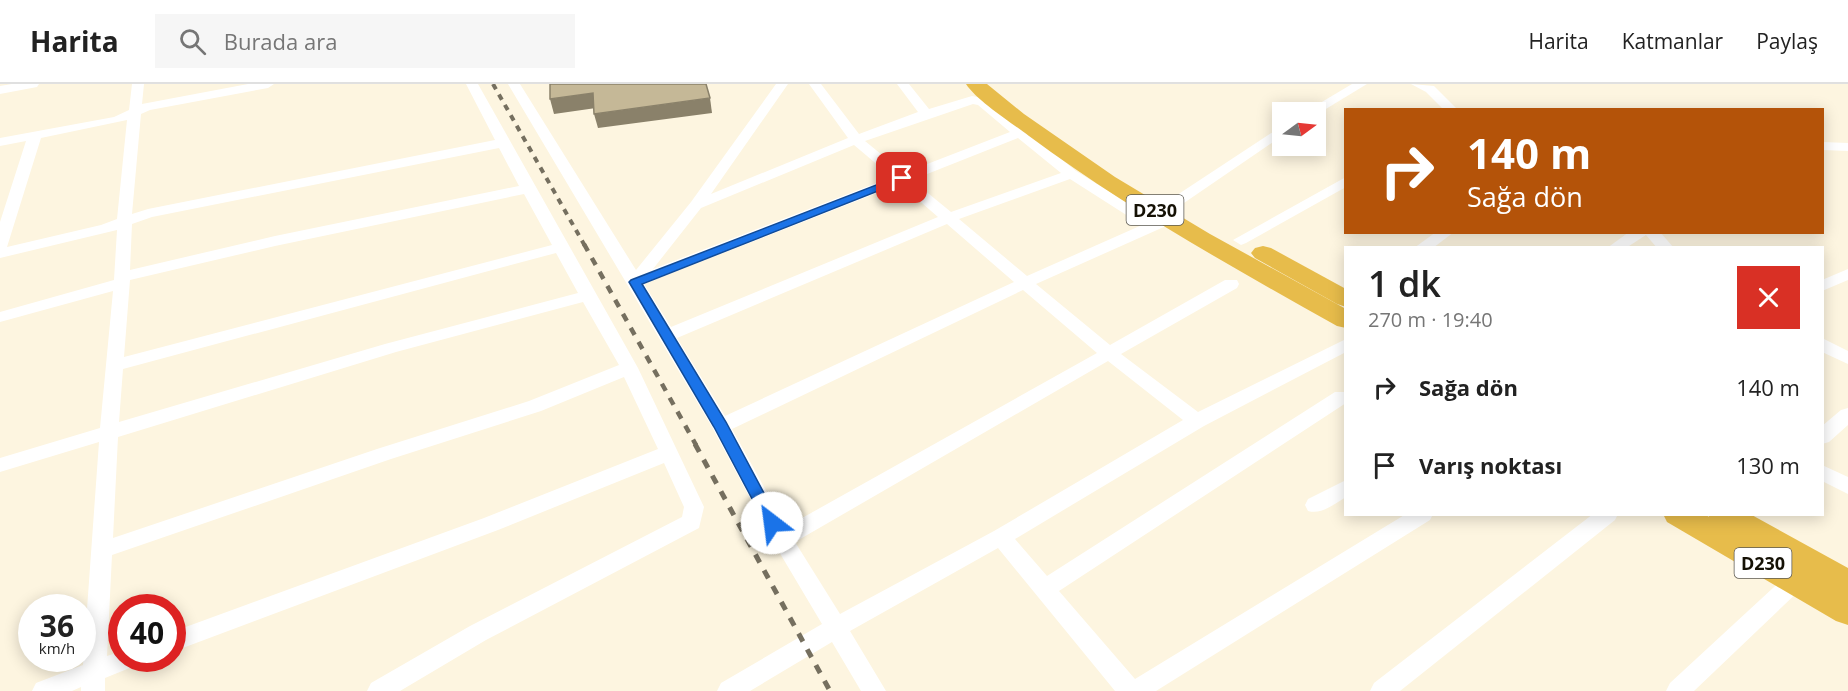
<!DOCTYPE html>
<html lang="tr">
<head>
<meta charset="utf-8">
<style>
	:root { --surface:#fff; --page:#f6f6f6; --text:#222; --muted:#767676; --line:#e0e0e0 }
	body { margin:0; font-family:"Open Sans",sans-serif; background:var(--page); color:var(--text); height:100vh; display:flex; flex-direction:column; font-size:22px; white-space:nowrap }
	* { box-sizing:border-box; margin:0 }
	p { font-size:20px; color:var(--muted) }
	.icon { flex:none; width:33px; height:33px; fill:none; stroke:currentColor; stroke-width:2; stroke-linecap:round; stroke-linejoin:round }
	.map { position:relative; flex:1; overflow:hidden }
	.side { position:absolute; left:1344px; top:162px; width:480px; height:270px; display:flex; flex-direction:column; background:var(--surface); border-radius:0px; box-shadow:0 3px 15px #0003 }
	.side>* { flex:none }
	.guide { position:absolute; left:1344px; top:24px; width:480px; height:126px; border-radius:0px; box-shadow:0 3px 15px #0003; background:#b45309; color:#fff; overflow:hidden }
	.needle { width:39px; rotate:75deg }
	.tools { position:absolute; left:1272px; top:18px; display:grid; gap:12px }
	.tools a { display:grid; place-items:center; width:54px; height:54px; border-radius:0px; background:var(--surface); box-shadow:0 3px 15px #0003; font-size:30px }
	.speed { position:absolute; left:18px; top:510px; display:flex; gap:12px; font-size:30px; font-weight:700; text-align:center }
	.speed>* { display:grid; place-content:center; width:78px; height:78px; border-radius:50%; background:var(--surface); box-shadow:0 3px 15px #0003; line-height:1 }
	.speed small { font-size:15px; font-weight:400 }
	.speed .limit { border:9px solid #d22; background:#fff; color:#111 }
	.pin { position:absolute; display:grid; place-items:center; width:51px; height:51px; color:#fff; margin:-26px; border-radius:12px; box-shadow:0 3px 9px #0006 }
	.me { position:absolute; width:66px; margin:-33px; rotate:330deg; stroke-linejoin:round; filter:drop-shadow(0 0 4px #0008) }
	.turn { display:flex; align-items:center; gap:21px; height:126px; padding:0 24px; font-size:27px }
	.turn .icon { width:78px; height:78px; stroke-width:2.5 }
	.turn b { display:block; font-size:42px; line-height:51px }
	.round { display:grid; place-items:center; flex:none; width:63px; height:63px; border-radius:0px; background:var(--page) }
	.head { display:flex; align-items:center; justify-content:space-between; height:102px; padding:0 24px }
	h1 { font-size:36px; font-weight:600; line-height:45px }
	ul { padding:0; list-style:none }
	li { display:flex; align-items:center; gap:18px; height:78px; padding:0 24px }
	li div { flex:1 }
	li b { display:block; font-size:22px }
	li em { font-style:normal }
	header { display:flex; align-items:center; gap:36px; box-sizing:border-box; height:84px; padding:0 30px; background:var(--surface); border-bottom:2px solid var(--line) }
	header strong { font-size:28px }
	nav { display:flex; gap:33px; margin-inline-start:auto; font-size:21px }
	.search { width:420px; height:54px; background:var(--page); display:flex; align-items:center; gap:15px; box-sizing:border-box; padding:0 21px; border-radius:0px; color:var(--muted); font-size:22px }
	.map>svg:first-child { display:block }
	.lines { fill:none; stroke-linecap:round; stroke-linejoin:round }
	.minor { fill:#fff; fill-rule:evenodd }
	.highway { fill:#e7bc4b; fill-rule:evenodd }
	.rail-far2 { stroke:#756f5f; stroke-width:4; stroke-dasharray:6 6; stroke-linecap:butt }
	.rail-far1 { stroke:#756f5f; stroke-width:4.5; stroke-dasharray:8 8; stroke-linecap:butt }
	.rail { stroke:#756f5f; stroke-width:5; stroke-dasharray:9 9; stroke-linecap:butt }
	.shaded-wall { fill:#8a816a }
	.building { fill:#c5b897; stroke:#8a816a; stroke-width:1.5 }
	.route { fill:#1a73e8; stroke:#114b97; stroke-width:1.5 }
	.labels { text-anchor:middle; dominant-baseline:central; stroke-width:4.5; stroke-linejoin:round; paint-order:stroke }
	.shield { fill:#fff; stroke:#5b5850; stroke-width:1.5 }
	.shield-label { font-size:18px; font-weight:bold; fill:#151105 }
</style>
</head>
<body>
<header>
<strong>Harita</strong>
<div class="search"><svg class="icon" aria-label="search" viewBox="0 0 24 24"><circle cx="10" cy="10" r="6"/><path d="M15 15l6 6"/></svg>Burada ara</div>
<nav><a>Harita</a><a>Katmanlar</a><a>Paylaş</a></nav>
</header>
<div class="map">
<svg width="1848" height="607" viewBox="0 0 1848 607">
	<rect width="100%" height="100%" fill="#fdf5e0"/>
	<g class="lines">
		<!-- minor -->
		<g class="minor">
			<path d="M12 0H39L37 3 0 10V2Z"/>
			<path d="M132 0H144L142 20 248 0H274L268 4 150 26 141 30 132 130 148 125 495 56 466 0H478L638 284 704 423 699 444 486 556 400 607H367L371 599 470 542 682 433 684 423 664 379 498 446 172 568V548L484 434 658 365 624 293 541 327 391 375 112 471 107 572 122 567V574H140L137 581 105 594V607H81V603L72 607H32L36 599 83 581 99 358 0 388V374L100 344 113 207 0 238V228L114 196 117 146 0 174V138L26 57 0 62V54L114 33 129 26ZM127 36 117 135 101 141 7 163 41 54ZM499 64 519 102 275 152 130 186 132 140 152 133ZM524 110 552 161 124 273 130 196 275 162ZM556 169 578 209 385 260 119 338 123 285ZM583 218 619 281 529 317 377 365 113 454 118 353 396 268Z"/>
			<path d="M508 0H520L636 186 691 118 776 0H788L711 110 848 54 809 0H821L859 50 918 28 897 0H909L929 25 972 12 987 15 1076 87 1152 134 1166 136 1168 139 1166 142 1036 200 1110 261 1225 196H1237L1239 200 1237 204 1121 270 1198 328 1346 255V268L1204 342 1015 455 1047 492 1335 308H1346V319L1059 507 1135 595 1406 430H1433L1430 436 1156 607H1115L998 464 850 547 886 607H861L832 558 750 607H717L721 599 822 540 775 461 712 343ZM973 20 978 21 1010 48 904 89 865 57ZM1018 54 1061 89 951 128 912 96ZM854 61 892 93 653 185 701 124ZM1070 95 1142 141 1027 192 959 135ZM900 100 938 133 671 243 644 200ZM947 140 1014 198 725 332 677 254ZM1023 206 1097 269 786 443 732 345ZM1108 277 1183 336 994 447 840 530 795 458Z"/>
			<path d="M1352 0H1367L1316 31V28H1305Z"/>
			<path d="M1411 0 1434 2 1458 26H1444L1426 8Z"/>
			<path d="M1282 42V52L1181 121H1171L1169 118 1171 115Z"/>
			<path d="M1822 58 1848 59V67L1822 66Z"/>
			<path d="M1346 93V103L1246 159 1241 161 1233 156Z"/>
			<path d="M1436 148H1454L1433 164H1414Z"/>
			<path d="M1629 148H1660L1674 164H1657L1646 151 1626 164H1607Z"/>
			<path d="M1848 185V196L1822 207V196Z"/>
			<path d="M1822 254 1848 267V280L1822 268Z"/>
			<path d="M1848 324V341L1829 358 1822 360V342L1841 326Z"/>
			<path d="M1822 381 1848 393V410L1822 397Z"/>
			<path d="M1346 396V413C1334 420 1322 431 1308 427L1305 421 1308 415Z"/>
			<path d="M1593 430H1618L1615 436 1400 607H1370L1374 599Z"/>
			<path d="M1795 488 1803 491 1806 497 1803 503 1694 607H1666L1670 599 1787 491Z"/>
		</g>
		<!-- highway -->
		<g class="highway">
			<path d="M966 0H987L1024 30 1115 93 1210 150 1346 225V244L1337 242C1232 183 1126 124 1029 52 1012 39 977 17 966 0Z"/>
			<path d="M1263 162 1271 164 1346 205V223L1337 220 1255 174 1251 169 1255 164Z"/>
			<path d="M1663 430H1705L1709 433 1708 430H1750L1848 484V541L1836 537 1667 438Z"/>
		</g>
		<!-- rail-far2 -->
		<path class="rail-far2" d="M493 0 585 162"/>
		<!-- rail-far1 -->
		<path class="rail-far1" d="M584 160 696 361"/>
		<!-- rail -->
		<path class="rail" d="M695 360 830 607"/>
	</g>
	<!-- shaded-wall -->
	<g class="shaded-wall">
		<path d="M593 9 596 24 554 30 550 15Z"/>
		<path d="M710 14 712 29 598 44 594 30Z"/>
	</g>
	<!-- building -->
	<path class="building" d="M550 0H706L710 14 594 30 593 9 550 15Z"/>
	<!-- route -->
	<path class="route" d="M902 91 907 94 906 96 642 200 726 338 780 439 778 443H767L714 343 629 198 631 196Z"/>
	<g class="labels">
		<!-- shield labels -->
		<g class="shield">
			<rect x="1126.5" y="111" width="57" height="30" rx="4.5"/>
			<rect x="1734.5" y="464" width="57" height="30" rx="4.5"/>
		</g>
		<g class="shield-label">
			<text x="1155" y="126">D230</text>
			<text x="1763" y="479">D230</text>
		</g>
	</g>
</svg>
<div class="tools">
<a><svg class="needle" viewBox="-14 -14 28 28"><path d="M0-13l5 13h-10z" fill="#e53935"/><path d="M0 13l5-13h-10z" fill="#767676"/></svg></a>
</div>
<div class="speed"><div>36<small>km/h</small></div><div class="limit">40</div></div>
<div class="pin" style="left:902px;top:94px;background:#d93025"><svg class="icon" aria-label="arrive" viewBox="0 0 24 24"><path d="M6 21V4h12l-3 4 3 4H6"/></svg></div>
<svg class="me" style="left:772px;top:439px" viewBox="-20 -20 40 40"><circle r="19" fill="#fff"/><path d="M0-13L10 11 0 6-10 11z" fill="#1a73e8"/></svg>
<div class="guide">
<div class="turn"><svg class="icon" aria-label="right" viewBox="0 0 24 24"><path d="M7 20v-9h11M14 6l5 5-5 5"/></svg><div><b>140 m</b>Sağa dön</div></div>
</div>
<section class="side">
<div class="head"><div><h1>1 dk</h1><p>270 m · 19:40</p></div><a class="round" style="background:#d93025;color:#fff"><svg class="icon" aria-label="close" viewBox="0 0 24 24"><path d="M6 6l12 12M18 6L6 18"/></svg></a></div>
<ul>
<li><svg class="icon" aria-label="right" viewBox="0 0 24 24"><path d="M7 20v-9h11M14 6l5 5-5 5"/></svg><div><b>Sağa dön</b></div><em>140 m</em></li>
<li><svg class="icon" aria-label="arrive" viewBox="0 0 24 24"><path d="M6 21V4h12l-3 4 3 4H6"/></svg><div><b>Varış noktası</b></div><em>130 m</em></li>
</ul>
</section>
</div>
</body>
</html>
